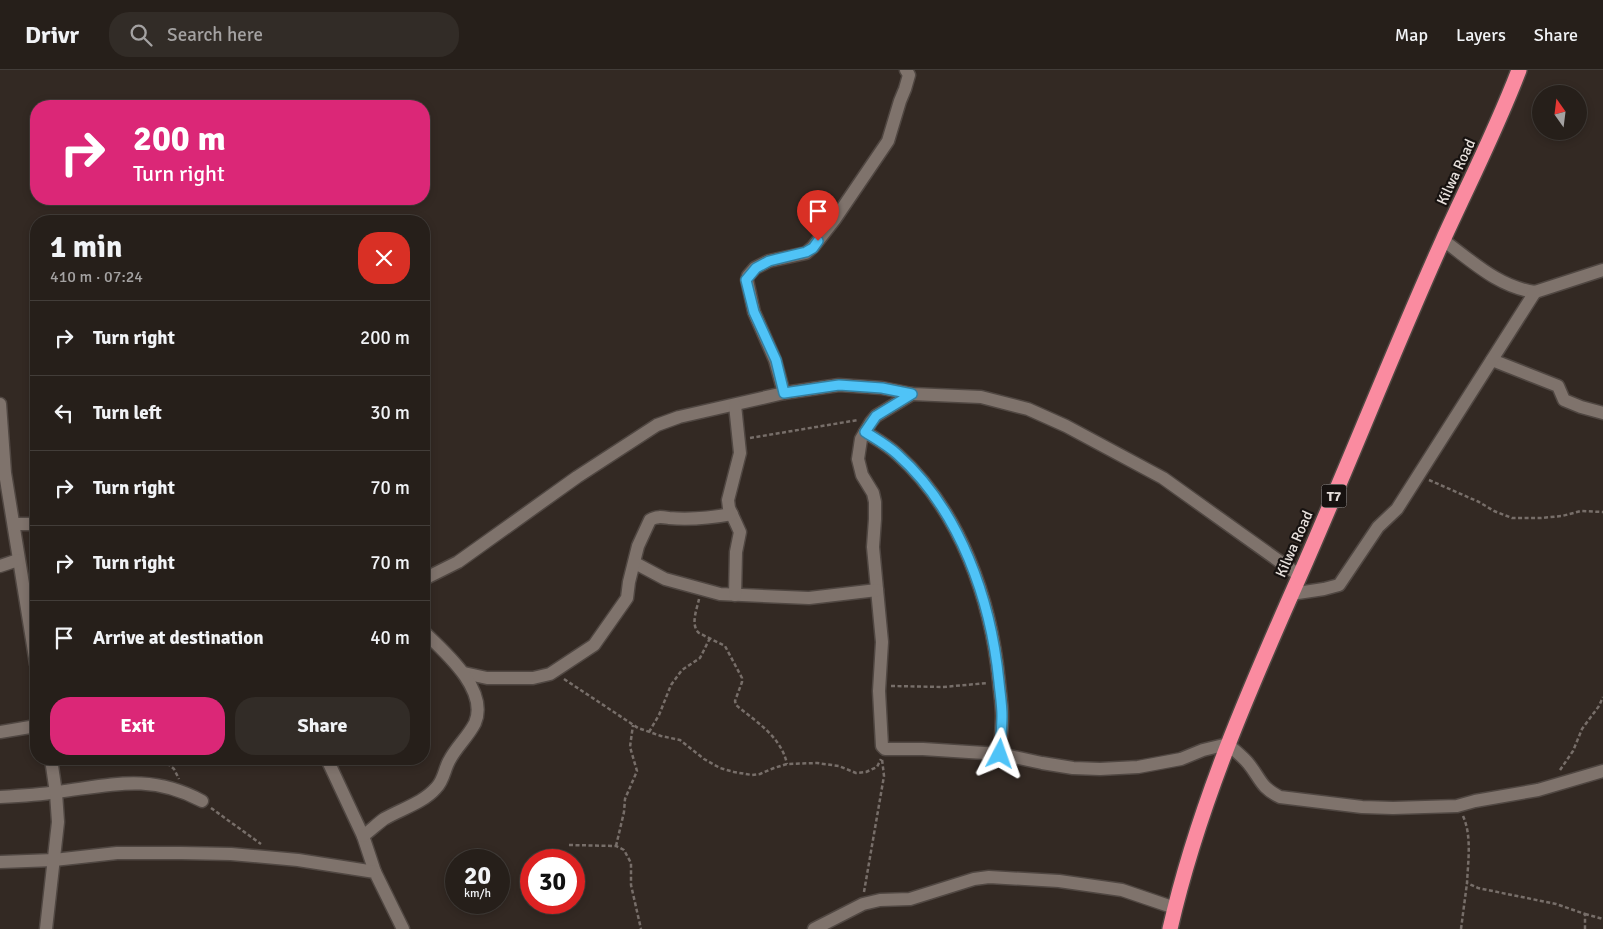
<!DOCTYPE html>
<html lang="en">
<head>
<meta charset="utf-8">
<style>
	:root { --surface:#261f1a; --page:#322c27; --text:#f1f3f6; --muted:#a4a2a2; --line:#423d39; --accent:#db2777 }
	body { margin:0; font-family:Signika,sans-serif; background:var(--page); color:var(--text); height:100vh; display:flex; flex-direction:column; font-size:19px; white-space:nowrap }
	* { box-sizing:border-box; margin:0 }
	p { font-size:16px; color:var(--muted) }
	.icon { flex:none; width:28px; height:28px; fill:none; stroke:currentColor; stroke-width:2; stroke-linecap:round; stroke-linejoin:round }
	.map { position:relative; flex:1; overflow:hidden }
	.sheet { position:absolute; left:30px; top:145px; width:400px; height:550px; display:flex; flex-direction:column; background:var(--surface); border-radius:20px; box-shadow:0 2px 8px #0003,0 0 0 1px var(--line) }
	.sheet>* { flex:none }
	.guide { position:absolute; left:30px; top:30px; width:400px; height:105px; border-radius:20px; box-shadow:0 2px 8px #0003,0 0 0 1px var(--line); background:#db2777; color:#fff; overflow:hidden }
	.needle { width:32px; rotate:346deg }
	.tools { position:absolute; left:1532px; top:15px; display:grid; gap:10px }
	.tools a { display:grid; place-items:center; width:55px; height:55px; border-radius:50%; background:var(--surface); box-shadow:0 2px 8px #0003,0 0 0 1px var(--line); font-size:25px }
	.speed { position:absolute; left:445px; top:779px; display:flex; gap:10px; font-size:25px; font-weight:700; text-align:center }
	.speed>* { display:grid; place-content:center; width:65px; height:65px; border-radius:50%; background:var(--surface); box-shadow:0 2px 8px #0003,0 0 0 1px var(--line); line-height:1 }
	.speed small { font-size:12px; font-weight:400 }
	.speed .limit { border:8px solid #d22; background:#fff; color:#111 }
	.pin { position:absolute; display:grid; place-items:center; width:42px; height:42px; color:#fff; margin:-51px -21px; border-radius:50% 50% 50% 0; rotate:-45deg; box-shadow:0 0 5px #0007 }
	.pin .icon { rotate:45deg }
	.me { position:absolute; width:55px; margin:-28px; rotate:4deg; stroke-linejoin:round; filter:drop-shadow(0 0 4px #0008) }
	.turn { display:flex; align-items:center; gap:18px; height:105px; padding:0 20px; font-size:22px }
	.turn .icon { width:65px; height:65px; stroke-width:2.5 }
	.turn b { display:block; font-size:35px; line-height:42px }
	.round { display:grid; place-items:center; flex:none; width:52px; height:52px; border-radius:20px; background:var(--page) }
	.headline { display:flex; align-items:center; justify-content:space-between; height:85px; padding:0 20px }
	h1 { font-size:30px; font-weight:700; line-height:38px }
	.primary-button { display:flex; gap:10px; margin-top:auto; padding:10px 20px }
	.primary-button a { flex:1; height:58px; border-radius:20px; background:var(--accent); color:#fff; font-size:20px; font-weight:700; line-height:58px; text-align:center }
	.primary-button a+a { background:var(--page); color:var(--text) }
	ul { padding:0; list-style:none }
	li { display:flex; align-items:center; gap:15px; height:75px; padding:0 20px; border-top:1px solid var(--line) }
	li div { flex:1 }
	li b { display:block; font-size:19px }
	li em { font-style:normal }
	header { display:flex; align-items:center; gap:30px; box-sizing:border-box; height:70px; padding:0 25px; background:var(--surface); border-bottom:1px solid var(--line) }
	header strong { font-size:24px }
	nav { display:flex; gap:28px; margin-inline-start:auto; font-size:18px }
	.search { width:350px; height:45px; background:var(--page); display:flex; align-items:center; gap:12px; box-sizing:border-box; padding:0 18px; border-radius:20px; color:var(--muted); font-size:19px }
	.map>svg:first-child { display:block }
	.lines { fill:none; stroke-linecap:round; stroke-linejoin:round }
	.minor-casing { stroke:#504742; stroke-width:15 }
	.highway-casing { stroke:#504742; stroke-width:18 }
	.path { stroke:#776e69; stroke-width:2.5; stroke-dasharray:4 2.5; stroke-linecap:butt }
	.minor { stroke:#7f736c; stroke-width:12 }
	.highway { stroke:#fa8ba0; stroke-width:15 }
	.route-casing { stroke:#337fa1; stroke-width:12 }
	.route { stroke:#4fc3f7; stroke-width:9 }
	.labels { text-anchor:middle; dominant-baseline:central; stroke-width:4.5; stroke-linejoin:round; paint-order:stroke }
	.shield { fill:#171210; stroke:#a9a3a0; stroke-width:1 }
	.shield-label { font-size:14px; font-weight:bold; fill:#e8e1dd }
	.street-label { font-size:15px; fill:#e8e1dd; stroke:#171210 }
</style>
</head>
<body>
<header>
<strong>Drivr</strong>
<div class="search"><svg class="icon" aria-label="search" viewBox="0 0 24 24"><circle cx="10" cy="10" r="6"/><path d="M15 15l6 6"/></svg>Search here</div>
<nav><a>Map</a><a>Layers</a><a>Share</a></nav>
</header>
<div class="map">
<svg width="1603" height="859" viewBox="0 0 1603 859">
	<rect width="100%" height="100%" fill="#332923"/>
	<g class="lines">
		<defs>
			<g id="minor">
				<path d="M1443 170C1472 191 1498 217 1535 222L1603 200"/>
				<path d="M1492 290 1558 316 1564 330 1581 337 1603 343"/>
				<path d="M784 323 775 290 754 242 747 210 748 206 755 198 769 191 806 183 813 177 835 149 888 71 900 31 905 19 909 5 906 0"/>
				<path d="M912 324 876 346 871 352 861 369 858 389 862 405 873 423 875 432V449L873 477 882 572 879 621 882 676 885 679H923L1000 684 1042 693 1073 698 1100 699 1138 697 1181 689 1203 680 1228 674C1234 680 1242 686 1248 693 1261 709 1260 717 1280 727L1362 737 1393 738 1457 736 1475 731 1538 720 1603 701"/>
				<path d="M0 334 5 403 36 594"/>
				<path d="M865 362C876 369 887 375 897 384 960 440 991 529 999 612 1000 623 1002 635 1002 646 1002 659 1000 672 1000 684"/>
				<path d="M14 454H36"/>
				<path d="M635 493 665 509 720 524 809 528 877 520"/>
				<path d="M0 496 18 490"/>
				<path d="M424 509 458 492 577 407 657 355 679 347 784 323 839 315 882 318 912 324 981 327 1028 339 1066 356 1163 408 1300 506"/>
				<path d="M1291 524 1324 519 1339 515 1378 457 1397 439 1535 222"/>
				<path d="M735 525 736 482 740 462 729 438 728 430 740 383 735 335"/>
				<path d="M464 603 487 608H533L550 604 594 575 627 528 629 512 638 476 650 450C656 446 662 447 669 448 691 450 710 448 732 444"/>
				<path d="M0 662 36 656"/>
				<path d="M327 689 363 766 375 802"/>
				<path d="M0 727C19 726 38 725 57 722 112 715 150 703 202 731"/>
				<path d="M363 766C370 761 377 754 384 749 401 739 423 733 436 718 444 710 444 700 449 691 456 677 468 667 475 653 489 620 445 582 424 562"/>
				<path d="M0 792 54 790 117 783H181L231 784 298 790 375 802 403 859"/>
				<path d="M46 859 58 752 56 723 51 689"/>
				<path d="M814 859 863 834 880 830 910 829 974 809 989 807 1059 811 1122 820 1175 838"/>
			</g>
			<path id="highway" d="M1170 859C1198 736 1249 620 1300 505 1349 394 1393 281 1443 170 1469 113 1497 58 1519 0"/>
		</defs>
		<!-- minor casing -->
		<use href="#minor" class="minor-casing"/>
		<!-- highway casing -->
		<use href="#highway" class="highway-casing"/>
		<!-- path -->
		<g class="path">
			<path d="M750 368 858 350"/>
			<path d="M1429 410 1479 432 1494 441 1512 448H1541L1562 446 1581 441 1603 442"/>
			<path d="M699 529C697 539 690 555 699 563L725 576 742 608V612L735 631 736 635C756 652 781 666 787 694"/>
			<path d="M564 609 638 658 661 666 680 670 704 689 720 698 734 702 752 705 760 704 774 698 787 694 817 693 839 696 856 703 866 702 877 697 881 689"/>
			<path d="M891 616 943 617 988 613"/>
			<path d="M649 662 659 645 671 615 682 600 700 588 710 568"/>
			<path d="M162 689 174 699 179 709"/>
			<path d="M1560 700 1573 681 1582 659 1599 636 1603 627"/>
			<path d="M211 738 261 774"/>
			<path d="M1463 746C1472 766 1468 791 1467 813L1478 818 1556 834 1585 844V859"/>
			<path d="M569 775 616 776 624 780 631 793V815L641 859"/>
			<path d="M616 776 624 742 625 729 637 701 630 677 633 655"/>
			<path d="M864 822 884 706 882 689"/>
			<path d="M1585 844 1603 849"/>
			<path d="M1461 859 1467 813"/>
		</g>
		<!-- minor -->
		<use href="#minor" class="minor"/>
		<!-- highway -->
		<use href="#highway" class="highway"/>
	</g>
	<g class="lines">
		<defs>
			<path id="route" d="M818 171 813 178 806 182 769 191 756 198 746 210 754 242 776 290 784 323 839 315 882 318 912 324 876 346 865 362C876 369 887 375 897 384 960 440 991 530 999 612 1000 623 1002 635 1002 646 1002 659 1000 672 1000 684"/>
		</defs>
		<!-- route casing -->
		<use href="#route" class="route-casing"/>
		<!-- route -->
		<use href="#route" class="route"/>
	</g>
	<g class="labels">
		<!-- shield labels -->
		<rect class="shield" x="1321.5" y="414.5" width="25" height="23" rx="4"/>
		<g class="shield-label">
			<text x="1334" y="426">T7</text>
		</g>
		<!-- street labels -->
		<g class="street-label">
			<text transform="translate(1456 102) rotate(-65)">Kilwa Road</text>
			<text transform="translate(1294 474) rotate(-66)">Kilwa Road</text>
		</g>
	</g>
</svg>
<div class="tools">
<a><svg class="needle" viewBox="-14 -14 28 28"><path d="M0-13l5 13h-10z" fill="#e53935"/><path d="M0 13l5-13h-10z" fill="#a4a2a2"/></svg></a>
</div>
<div class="speed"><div>20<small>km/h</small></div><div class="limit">30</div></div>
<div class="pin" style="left:818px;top:171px;background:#d93025"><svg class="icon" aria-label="arrive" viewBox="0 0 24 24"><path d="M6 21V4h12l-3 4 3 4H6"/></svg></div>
<svg class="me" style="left:1000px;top:684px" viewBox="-20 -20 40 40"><path d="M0-17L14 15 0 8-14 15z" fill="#4fc3f7" stroke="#fff" stroke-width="4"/></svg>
<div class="guide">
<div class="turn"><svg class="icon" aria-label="right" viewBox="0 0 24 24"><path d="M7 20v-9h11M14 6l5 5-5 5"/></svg><div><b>200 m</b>Turn right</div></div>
</div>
<section class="sheet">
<div class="headline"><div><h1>1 min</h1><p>410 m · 07:24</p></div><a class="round" style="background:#d93025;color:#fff"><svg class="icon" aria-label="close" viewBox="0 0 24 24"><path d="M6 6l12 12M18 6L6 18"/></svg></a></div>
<ul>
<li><svg class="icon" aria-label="right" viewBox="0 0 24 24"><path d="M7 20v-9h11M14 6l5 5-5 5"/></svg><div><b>Turn right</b></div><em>200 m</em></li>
<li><svg class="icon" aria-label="left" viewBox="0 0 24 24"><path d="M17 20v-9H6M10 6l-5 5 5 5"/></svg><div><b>Turn left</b></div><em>30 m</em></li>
<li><svg class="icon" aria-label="right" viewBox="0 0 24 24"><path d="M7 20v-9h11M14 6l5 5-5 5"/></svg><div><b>Turn right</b></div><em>70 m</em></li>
<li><svg class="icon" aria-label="right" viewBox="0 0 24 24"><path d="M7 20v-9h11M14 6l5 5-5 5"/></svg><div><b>Turn right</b></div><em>70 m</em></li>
<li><svg class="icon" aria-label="arrive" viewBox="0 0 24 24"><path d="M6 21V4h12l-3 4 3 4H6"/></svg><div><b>Arrive at destination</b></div><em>40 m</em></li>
</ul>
<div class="primary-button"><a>Exit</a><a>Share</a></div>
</section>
</div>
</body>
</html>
